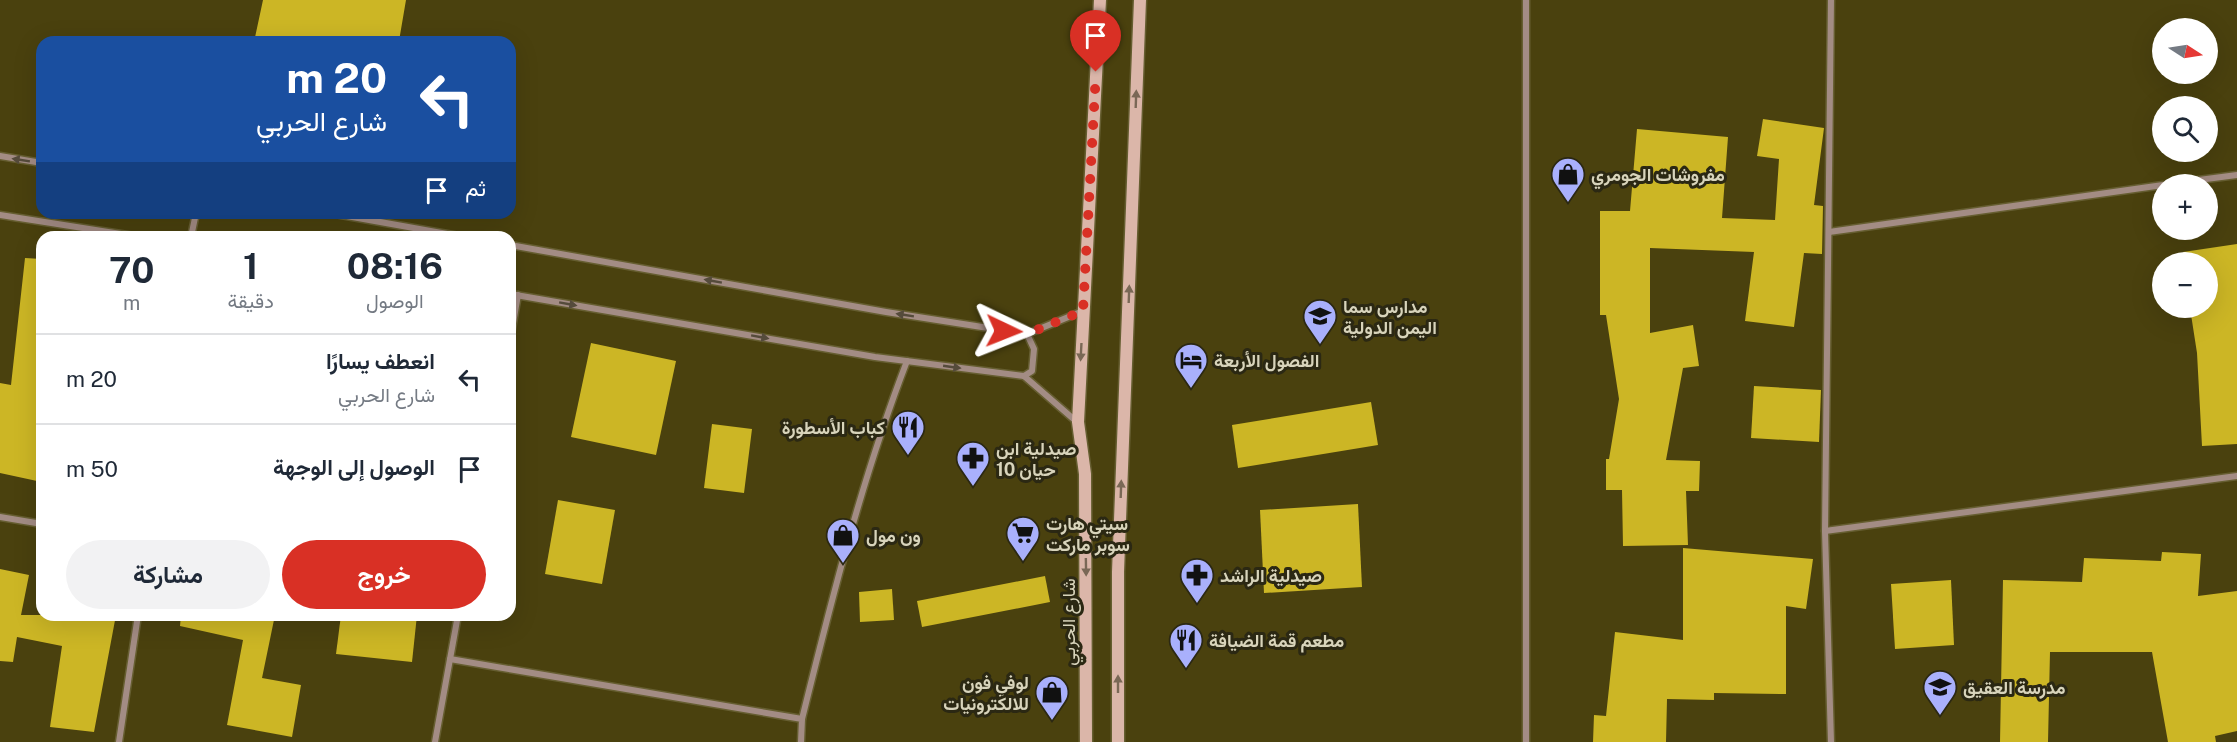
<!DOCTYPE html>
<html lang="ar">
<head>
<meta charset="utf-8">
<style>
	:root { --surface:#fff; --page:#f2f2f3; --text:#1f2937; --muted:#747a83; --line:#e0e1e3; --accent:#d93025 }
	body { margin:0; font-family:"Public Sans",Vazirmatn,sans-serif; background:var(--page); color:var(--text); direction:rtl; height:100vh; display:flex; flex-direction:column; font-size:22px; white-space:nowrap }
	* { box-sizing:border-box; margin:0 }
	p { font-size:20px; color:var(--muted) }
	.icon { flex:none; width:33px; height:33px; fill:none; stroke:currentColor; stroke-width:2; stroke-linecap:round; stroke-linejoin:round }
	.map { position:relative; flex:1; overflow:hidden; direction:ltr }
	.drawer { position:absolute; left:36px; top:231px; width:480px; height:390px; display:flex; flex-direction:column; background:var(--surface); border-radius:18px; box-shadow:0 6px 24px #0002; direction:rtl }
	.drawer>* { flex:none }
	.top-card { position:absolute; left:36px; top:36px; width:480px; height:183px; border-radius:18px; box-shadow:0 6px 24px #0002; direction:rtl; background:#1a4fa0; color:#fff; overflow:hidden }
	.needle { width:39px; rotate:102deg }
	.controls { position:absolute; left:2152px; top:18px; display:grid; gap:12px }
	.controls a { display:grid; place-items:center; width:66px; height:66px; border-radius:50%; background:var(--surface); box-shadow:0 6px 24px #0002; font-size:30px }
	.pin { position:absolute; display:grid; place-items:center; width:51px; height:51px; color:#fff; margin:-62px -26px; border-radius:50% 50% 50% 0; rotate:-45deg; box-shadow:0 0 6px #0007 }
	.pin .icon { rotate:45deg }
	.me { position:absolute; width:66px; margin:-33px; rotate:92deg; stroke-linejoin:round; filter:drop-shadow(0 0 4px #0008) }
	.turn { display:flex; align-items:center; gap:21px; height:126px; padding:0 30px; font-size:27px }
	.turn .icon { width:78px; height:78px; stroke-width:2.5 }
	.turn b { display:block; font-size:42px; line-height:51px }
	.then { display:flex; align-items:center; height:57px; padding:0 30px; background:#0003; gap:12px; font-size:22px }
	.eta { display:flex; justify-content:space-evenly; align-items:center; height:102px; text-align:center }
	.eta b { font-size:36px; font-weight:700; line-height:42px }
	.primary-button { display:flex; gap:12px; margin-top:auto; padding:12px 30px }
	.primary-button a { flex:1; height:69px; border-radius:36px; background:var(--accent); color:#fff; font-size:24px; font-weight:700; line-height:69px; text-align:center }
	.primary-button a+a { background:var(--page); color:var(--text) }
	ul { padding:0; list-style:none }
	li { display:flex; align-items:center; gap:18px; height:90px; padding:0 30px; border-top:2px solid var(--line) }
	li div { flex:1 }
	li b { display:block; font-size:22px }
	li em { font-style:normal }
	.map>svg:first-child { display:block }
	.building { fill:#ccb625 }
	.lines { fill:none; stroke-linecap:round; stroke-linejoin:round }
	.street-casing { stroke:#665e31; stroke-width:9 }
	.secondary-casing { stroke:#665e31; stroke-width:15 }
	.street { stroke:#a38c84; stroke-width:6 }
	.secondary { stroke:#dbb6a9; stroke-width:12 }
	.oneway { fill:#7a6856 }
	.oneway2 { fill:#554b3b }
	.route { stroke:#d93025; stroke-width:10; stroke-dasharray:0 18 }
	.labels { text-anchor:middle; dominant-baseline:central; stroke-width:6; stroke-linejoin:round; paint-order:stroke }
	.poi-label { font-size:18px; font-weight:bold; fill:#d8d4bb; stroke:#2b2813; text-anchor:start }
	.street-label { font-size:18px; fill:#d8d4bb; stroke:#2b2813 }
</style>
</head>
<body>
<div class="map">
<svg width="2237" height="742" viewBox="0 0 2237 742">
	<rect width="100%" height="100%" fill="#4a410e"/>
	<!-- building -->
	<g class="building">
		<path d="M263 0H406L399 41 372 36 371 42H254Z"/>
		<path d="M1763 119 1824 128 1814 205 1823 206 1822 254 1804 253 1794 327 1745 321 1754 252 1650 248V333L1693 325 1699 366 1683 368 1666 460 1700 461 1699 491H1686L1688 545 1623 546 1622 490H1606V459H1609L1619 399 1606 315H1600V211H1630L1637 129 1728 137 1722 218 1775 220 1779 159 1757 156Z"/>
		<path d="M2237 244V444L2202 446 2197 353 2190 308H2208V262H2184L2183 252Z"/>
		<path d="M25 258 42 259V456L37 481 0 473V383L11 385Z"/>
		<path d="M591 343 676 361 656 455 571 437Z"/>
		<path d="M1754 386 1821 390 1819 442 1751 438Z"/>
		<path d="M1371 402 1378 445 1238 468 1232 425Z"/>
		<path d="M712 424 752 429 744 493 704 488Z"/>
		<path d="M558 500 615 510 602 584 545 574Z"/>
		<path d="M1358 504 1362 587 1264 593 1260 510Z"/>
		<path d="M1683 548 1813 559 1806 609 1786 606V694L1714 693V700L1667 699 1666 742H1593L1594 715 1606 716 1615 632 1683 640Z"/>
		<path d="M2162 552 2201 554 2198 596 2237 591V731L2215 736 2216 742H2168L2152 652H2050L2048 742H2000L2003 580 2082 582 2084 558 2161 561Z"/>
		<path d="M0 569 29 575 21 615H116L94 732 50 727 62 646 17 637 13 662 0 661Z"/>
		<path d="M1045 576 1050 602 922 627 917 601Z"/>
		<path d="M1951 580 1954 645 1895 649 1891 584Z"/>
		<path d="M892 589 894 620 860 622 859 592Z"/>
		<path d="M181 615H275L262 678 301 685 292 737 227 725 243 640 180 626Z"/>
		<path d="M341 615H417L412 662 336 654Z"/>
	</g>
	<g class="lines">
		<defs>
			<g id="street">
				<path d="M0 156 42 163"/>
				<path d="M2168 184 2237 175"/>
				<path d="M330 213 464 237"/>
				<path d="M0 215 140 237"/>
				<path d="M1829 232 2163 185"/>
				<path d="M191 237 196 213"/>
				<path d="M510 245 886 312 1027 334 1083 311"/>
				<path d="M510 294 875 357 1024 376 1077 422"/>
				<path d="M510 340 518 295"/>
				<path d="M1024 376 1032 371 1034 349 1027 334"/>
				<path d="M0 517 42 524"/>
				<path d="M1825 531 2237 476"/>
				<path d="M450 659 802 719 801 742"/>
				<path d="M802 719C832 598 862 478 907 361"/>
				<path d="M119 742 138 615"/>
				<path d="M435 742 458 615"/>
				<path d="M1526 742V0"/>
				<path d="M1831 742 1825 531 1831 0"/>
			</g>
			<g id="secondary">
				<path d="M1086 742 1085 474 1078 422 1100 0"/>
				<path d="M1118 742V572L1140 0"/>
			</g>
		</defs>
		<!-- street casing -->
		<use href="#street" class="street-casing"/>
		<!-- secondary casing -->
		<use href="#secondary" class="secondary-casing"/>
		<!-- street -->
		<use href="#street" class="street"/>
		<!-- secondary -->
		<use href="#secondary" class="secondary"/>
	</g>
	<!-- one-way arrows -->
	<defs><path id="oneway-solid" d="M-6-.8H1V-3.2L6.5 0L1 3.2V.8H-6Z" transform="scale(1.5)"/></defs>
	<g class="oneway">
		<use href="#oneway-solid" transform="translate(1136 99) rotate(-88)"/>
		<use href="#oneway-solid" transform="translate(1129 294) rotate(-88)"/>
		<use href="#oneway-solid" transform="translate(1081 352) rotate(93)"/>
		<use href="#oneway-solid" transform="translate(1121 489) rotate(-88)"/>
		<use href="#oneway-solid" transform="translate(1086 567) rotate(89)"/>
		<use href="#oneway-solid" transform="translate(1118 684) rotate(-90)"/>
	</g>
	<g class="oneway2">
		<use href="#oneway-solid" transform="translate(21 160) rotate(-171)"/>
		<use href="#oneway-solid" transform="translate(713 281) rotate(-170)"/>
		<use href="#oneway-solid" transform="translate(568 304) rotate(10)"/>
		<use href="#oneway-solid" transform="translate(905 315) rotate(-171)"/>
		<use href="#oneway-solid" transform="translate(760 337) rotate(10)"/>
		<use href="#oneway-solid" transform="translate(952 367) rotate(8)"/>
	</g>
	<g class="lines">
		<!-- route -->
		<path class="route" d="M1004 331 1027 334 1083 311 1096 72"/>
	</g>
	<!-- icons -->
	<defs>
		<symbol id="shop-pin" viewBox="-11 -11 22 30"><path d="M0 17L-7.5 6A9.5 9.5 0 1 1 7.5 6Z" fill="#a9b0fc" stroke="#2b2813"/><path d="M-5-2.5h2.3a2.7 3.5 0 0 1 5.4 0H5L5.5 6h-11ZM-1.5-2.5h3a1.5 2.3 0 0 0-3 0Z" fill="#111"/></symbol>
		<symbol id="school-pin" viewBox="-11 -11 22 30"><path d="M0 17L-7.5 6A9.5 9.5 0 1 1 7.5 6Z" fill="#a9b0fc" stroke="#2b2813"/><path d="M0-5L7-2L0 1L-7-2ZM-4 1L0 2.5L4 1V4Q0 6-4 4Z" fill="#111"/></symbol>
		<symbol id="hotel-pin" viewBox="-11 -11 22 30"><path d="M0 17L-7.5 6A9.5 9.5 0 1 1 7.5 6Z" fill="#a9b0fc" stroke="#2b2813"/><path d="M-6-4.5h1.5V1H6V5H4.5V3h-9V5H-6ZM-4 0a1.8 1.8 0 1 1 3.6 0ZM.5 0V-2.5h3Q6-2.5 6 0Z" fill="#111"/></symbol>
		<symbol id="restaurant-pin" viewBox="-11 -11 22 30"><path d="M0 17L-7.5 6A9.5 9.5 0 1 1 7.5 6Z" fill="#a9b0fc" stroke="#2b2813"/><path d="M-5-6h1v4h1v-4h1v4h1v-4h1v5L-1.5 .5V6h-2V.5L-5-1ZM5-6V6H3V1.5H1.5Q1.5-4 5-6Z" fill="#111"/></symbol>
		<symbol id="pharmacy-pin" viewBox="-11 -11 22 30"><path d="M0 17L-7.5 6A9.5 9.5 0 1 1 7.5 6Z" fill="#a9b0fc" stroke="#2b2813"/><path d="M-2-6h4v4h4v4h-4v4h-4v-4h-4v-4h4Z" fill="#111"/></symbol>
		<symbol id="supermarket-pin" viewBox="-11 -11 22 30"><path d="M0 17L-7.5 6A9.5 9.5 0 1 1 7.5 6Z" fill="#a9b0fc" stroke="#2b2813"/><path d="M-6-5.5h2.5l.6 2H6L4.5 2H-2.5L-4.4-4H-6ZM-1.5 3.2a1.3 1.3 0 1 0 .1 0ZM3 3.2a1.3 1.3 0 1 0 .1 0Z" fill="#111"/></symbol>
	</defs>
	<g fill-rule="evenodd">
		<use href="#shop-pin" x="1549" y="155" width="38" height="52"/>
		<use href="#school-pin" x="1301" y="297" width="38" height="52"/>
		<use href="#hotel-pin" x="1172" y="341" width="38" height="52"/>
		<use href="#restaurant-pin" x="889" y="408" width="38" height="52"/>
		<use href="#pharmacy-pin" x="954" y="439" width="38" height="52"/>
		<use href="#supermarket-pin" x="1004" y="514" width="38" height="52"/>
		<use href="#shop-pin" x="824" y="516" width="38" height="52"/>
		<use href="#pharmacy-pin" x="1178" y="556" width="38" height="52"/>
		<use href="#restaurant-pin" x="1167" y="621" width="38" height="52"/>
		<use href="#school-pin" x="1921" y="668" width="38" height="52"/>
		<use href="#shop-pin" x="1033" y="673" width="38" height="52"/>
	</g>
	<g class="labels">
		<!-- poi labels -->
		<g class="poi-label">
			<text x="1591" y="174">مفروشات الجومري</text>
			<text x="1343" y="306">مدارس سما<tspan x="1343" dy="21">اليمن الدولية</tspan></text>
			<text x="1214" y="360">الفصول الأربعة</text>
			<text x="885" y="427" text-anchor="end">كباب الأسطورة</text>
			<text x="996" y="448">صيدلية ابن<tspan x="996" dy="21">حيان 10</tspan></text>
			<text x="1046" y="523">سيتي هارت<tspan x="1046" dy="21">سوبر ماركت</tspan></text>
			<text x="866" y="535">ون مول</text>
			<text x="1220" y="575">صيدلية الراشد</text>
			<text x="1209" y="640">مطعم قمة الضيافة</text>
			<text x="1029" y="682" text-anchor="end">لوفي فون<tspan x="1029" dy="21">للالكترونيات</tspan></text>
			<text x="1963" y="687">مدرسة العقيق</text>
		</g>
		<!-- street labels -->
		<g class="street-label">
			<text transform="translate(1068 622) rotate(-90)">شارع الحربي</text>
		</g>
	</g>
</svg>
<div class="controls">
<a><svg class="needle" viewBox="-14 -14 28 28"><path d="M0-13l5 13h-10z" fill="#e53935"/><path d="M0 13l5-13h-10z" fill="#747a83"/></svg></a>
<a><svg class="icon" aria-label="search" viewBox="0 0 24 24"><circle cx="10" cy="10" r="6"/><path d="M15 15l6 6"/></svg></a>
<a>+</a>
<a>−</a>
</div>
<div class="pin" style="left:1096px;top:72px;background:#d93025"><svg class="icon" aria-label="arrive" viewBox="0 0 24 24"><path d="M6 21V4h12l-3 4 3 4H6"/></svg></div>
<svg class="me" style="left:1004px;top:331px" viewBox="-20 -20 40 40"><path d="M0-17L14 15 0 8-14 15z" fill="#d93025" stroke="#fff" stroke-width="4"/></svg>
<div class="top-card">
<div class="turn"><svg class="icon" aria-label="left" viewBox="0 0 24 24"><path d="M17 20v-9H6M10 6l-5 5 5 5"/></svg><div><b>20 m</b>شارع الحربي</div></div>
<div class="then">ثم<svg class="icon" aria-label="arrive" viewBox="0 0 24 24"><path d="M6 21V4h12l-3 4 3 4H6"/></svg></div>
</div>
<section class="drawer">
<div class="eta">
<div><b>08:16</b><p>الوصول</p></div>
<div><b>1</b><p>دقيقة</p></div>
<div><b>70</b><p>m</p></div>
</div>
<ul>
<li><svg class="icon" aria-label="left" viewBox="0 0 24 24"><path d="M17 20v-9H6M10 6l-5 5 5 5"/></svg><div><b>انعطف يسارًا</b><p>شارع الحربي</p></div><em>20 m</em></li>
<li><svg class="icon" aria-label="arrive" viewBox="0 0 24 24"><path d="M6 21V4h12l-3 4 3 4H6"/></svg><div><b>الوصول إلى الوجهة</b></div><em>50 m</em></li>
</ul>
<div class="primary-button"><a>خروج</a><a>مشاركة</a></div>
</section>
</div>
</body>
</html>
